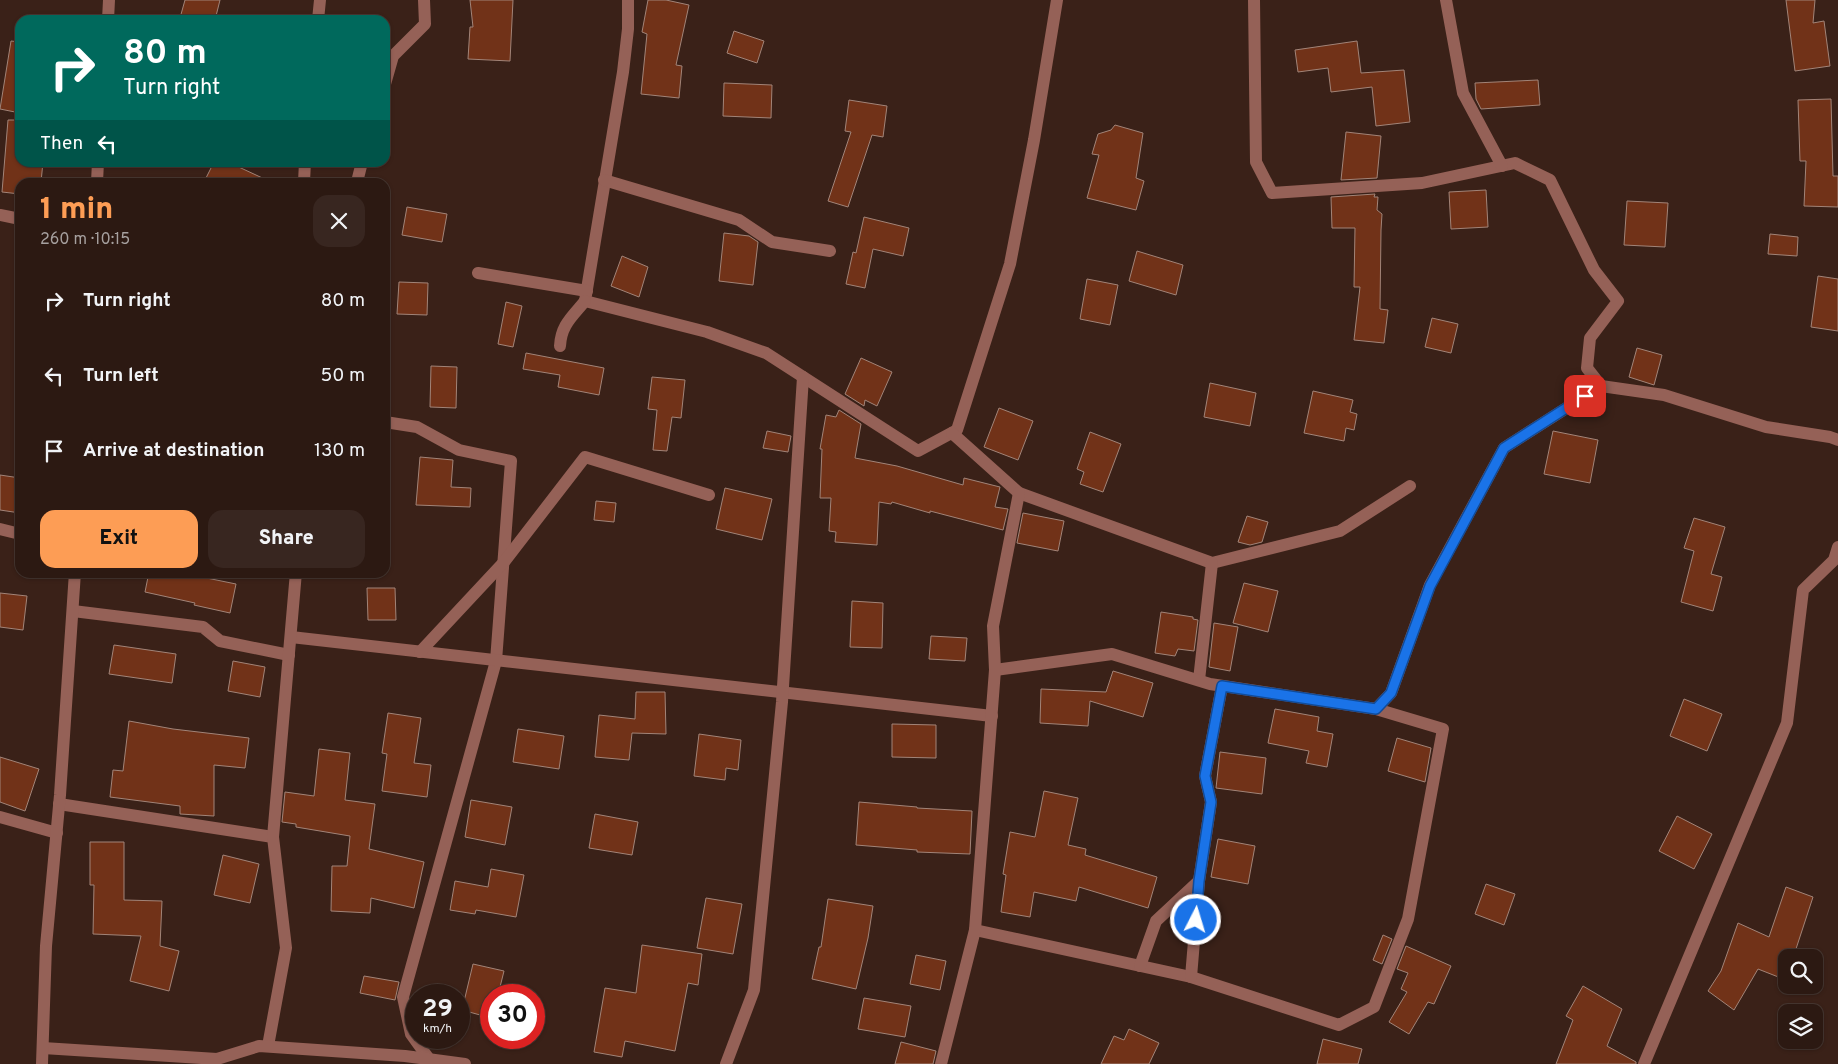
<!DOCTYPE html>
<html lang="en">
<head>
<meta charset="utf-8">
<style>
	:root { --surface:#2c1912; --page:#382620; --text:#f1f3f6; --muted:#a6a09f; --line:#483832; --accent:#fd9d55 }
	body { margin:0; font-family:Overpass,sans-serif; background:var(--page); color:var(--text); height:100vh; display:flex; flex-direction:column; font-size:19px; white-space:nowrap }
	* { box-sizing:border-box; margin:0 }
	p { font-size:16px; color:var(--muted) }
	.icon { flex:none; width:28px; height:28px; fill:none; stroke:currentColor; stroke-width:2; stroke-linecap:round; stroke-linejoin:round }
	.map { position:relative; flex:1; overflow:hidden }
	.details { position:absolute; left:15px; top:178px; width:375px; height:400px; display:flex; flex-direction:column; background:var(--surface); border-radius:15px; box-shadow:0 1px 4px #0004,0 0 0 1px var(--line) }
	.details>* { flex:none }
	.top-card { position:absolute; left:15px; top:15px; width:375px; height:152px; border-radius:15px; box-shadow:0 1px 4px #0004,0 0 0 1px var(--line); background:#00695c; color:#fff; overflow:hidden }
	.buttons { position:absolute; left:1778px; top:949px; display:grid; gap:10px }
	.buttons a { display:grid; place-items:center; width:45px; height:45px; border-radius:10px; background:var(--surface); box-shadow:0 1px 4px #0004,0 0 0 1px var(--line); font-size:25px }
	.speed { position:absolute; left:405px; top:984px; display:flex; gap:10px; font-size:25px; font-weight:700; text-align:center }
	.speed>* { display:grid; place-content:center; width:65px; height:65px; border-radius:50%; background:var(--surface); box-shadow:0 1px 4px #0004,0 0 0 1px var(--line); line-height:1 }
	.speed small { font-size:12px; font-weight:400 }
	.speed .limit { border:8px solid #d22; background:#fff; color:#111 }
	.pin { position:absolute; display:grid; place-items:center; width:42px; height:42px; color:#fff; margin:-21px; border-radius:10px; box-shadow:0 2px 8px #0006 }
	.me { position:absolute; width:55px; margin:-28px; rotate:5deg; stroke-linejoin:round; filter:drop-shadow(0 0 4px #0008) }
	.turn { display:flex; align-items:center; gap:18px; height:105px; padding:0 25px; font-size:22px }
	.turn .icon { width:65px; height:65px; stroke-width:2.5 }
	.turn b { display:block; font-size:35px; line-height:42px }
	.then { display:flex; align-items:center; height:48px; padding:0 25px; background:#0003; gap:10px; font-size:19px }
	.round { display:grid; place-items:center; flex:none; width:52px; height:52px; border-radius:15px; background:var(--page) }
	.headline { display:flex; align-items:center; justify-content:space-between; height:85px; padding:0 25px }
	h1 { font-size:30px; font-weight:800; line-height:38px; color:var(--accent) }
	.cta { display:flex; gap:10px; margin-top:auto; padding:10px 25px }
	.cta a { flex:1; height:58px; border-radius:15px; background:var(--accent); color:#111; font-size:20px; font-weight:800; line-height:58px; text-align:center }
	.cta a+a { background:var(--page); color:var(--text) }
	ul { padding:0; list-style:none }
	li { display:flex; align-items:center; gap:15px; height:75px; padding:0 25px }
	li div { flex:1 }
	li b { display:block; font-size:19px }
	li em { font-style:normal }
	.map>svg:first-child { display:block }
	.building { fill:#713218; stroke:#a28478 }
	.lines { fill:none; stroke-linecap:round; stroke-linejoin:round }
	.minor { stroke:#956157; stroke-width:12 }
	.route-casing { stroke:#114b97; stroke-width:12 }
	.route { stroke:#1a73e8; stroke-width:9 }
</style>
</head>
<body>
<div class="map">
<svg width="1838" height="1064" viewBox="0 0 1838 1064">
	<rect width="100%" height="100%" fill="#3a2118"/>
	<!-- building -->
	<g class="building">
		<path d="M185 0H220L215 20H190L180 18Z"/>
		<path d="M470 0H513L510 61 468 59 470 27H473Z"/>
		<path d="M648 0H666L689 5 676 65 682 66 679 98 641 94 647 34 642 32Z"/>
		<path d="M1786 0H1815L1813 23 1824 21 1830 66 1795 71Z"/>
		<path d="M734 31 764 41 757 63 727 53Z"/>
		<path d="M11 41 20 42V113L0 109Z"/>
		<path d="M1357 41 1361 73 1404 70 1410 122 1376 126 1372 87 1331 92 1328 68 1298 72 1295 50Z"/>
		<path d="M1538 80 1540 105 1481 109 1476 99 1475 83Z"/>
		<path d="M724 83 772 85 771 118 723 116Z"/>
		<path d="M1831 99 1833 176H1838V207L1804 206 1806 161H1800L1798 100Z"/>
		<path d="M849 100 887 106 883 137 872 135 848 207 828 201 851 132 845 131Z"/>
		<path d="M8 120H20V162H43L41 182H20V194L2 192Z"/>
		<path d="M1115 125 1143 133 1136 178 1144 181 1136 210 1087 198 1099 155 1092 154 1098 134 1111 130Z"/>
		<path d="M1346 132 1381 136 1377 178 1341 180Z"/>
		<path d="M214 162H228L271 182H204Z"/>
		<path d="M1486 190 1488 227 1451 229 1449 192Z"/>
		<path d="M1375 194 1374 197H1378L1377 210 1382 214 1381 230 1380 309 1388 310 1384 343 1354 340 1360 287H1354L1355 228H1332L1331 197Z"/>
		<path d="M1627 201 1668 203 1665 247 1624 245Z"/>
		<path d="M407 207 447 214 442 242 402 235Z"/>
		<path d="M864 217 909 228 903 256 873 249 865 288 846 284 853 252 856 253Z"/>
		<path d="M724 233 749 236 758 242 753 285 719 281Z"/>
		<path d="M1770 234 1798 237 1797 256 1768 254Z"/>
		<path d="M1137 251 1183 265 1176 295 1129 281Z"/>
		<path d="M622 256 648 267 639 297 611 286Z"/>
		<path d="M1818 276 1838 279V331L1811 327Z"/>
		<path d="M1087 279 1118 285 1110 325 1080 319Z"/>
		<path d="M399 282 428 283 427 315 397 314Z"/>
		<path d="M506 302 522 306 513 347 498 344Z"/>
		<path d="M1432 318 1458 324 1451 353 1425 347Z"/>
		<path d="M1637 348 1662 355 1654 385 1629 377Z"/>
		<path d="M526 353 604 368 599 395 558 387 560 375 523 369Z"/>
		<path d="M861 358 892 372 877 406 865 400 864 406 845 394Z"/>
		<path d="M431 366 457 367 456 408 430 407Z"/>
		<path d="M652 377 685 380 681 418 672 417 667 451 653 450 657 410 648 409Z"/>
		<path d="M1210 383 1256 393 1250 426 1204 417Z"/>
		<path d="M1313 391 1353 400 1350 412 1357 414 1354 430 1346 428 1344 441 1304 433Z"/>
		<path d="M999 408 1033 421 1018 460 984 447Z"/>
		<path d="M839 410 861 424 855 458 897 466 963 485 964 478 1000 487 995 507 1008 509 1003 530 930 511V513L892 502 891 504 879 502 877 545 835 542 836 532 829 531 831 498H820L822 449H820L826 415 836 417Z"/>
		<path d="M767 431 791 436 788 452 763 448Z"/>
		<path d="M1553 431 1598 440 1590 483 1544 474Z"/>
		<path d="M1090 432 1121 444 1103 492 1080 484 1084 472 1077 469Z"/>
		<path d="M420 457 453 460 451 487 471 488 470 507 416 505Z"/>
		<path d="M0 475 20 478V513L0 510Z"/>
		<path d="M725 488 772 499 762 540 716 529Z"/>
		<path d="M596 501 616 503 614 522 594 520Z"/>
		<path d="M1023 513 1064 521 1058 551 1017 543Z"/>
		<path d="M1247 516 1268 522 1262 542 1250 545 1238 542Z"/>
		<path d="M1694 518 1725 527 1711 574 1722 577 1713 611 1681 602 1694 551 1684 548Z"/>
		<path d="M149 572H193L192 575 236 584 230 613 194 605 195 603 145 592Z"/>
		<path d="M1244 583 1278 591 1268 632 1233 623Z"/>
		<path d="M367 588H395L396 620H368Z"/>
		<path d="M0 593 27 596 23 630 0 627Z"/>
		<path d="M852 601 883 603 882 648 850 647Z"/>
		<path d="M1161 612 1193 617V619L1198 620 1194 651 1178 649 1175 656 1155 653Z"/>
		<path d="M1214 623 1238 627 1230 671 1209 667Z"/>
		<path d="M931 636 967 638 965 661 929 659Z"/>
		<path d="M114 645 176 654 172 683 109 674Z"/>
		<path d="M233 661 265 667 260 697 228 691Z"/>
		<path d="M1113 671 1153 683 1143 717 1090 701 1088 726 1040 723 1041 689 1106 692Z"/>
		<path d="M636 692H665L666 734 632 733 629 760 595 757 599 715 635 719Z"/>
		<path d="M1684 699 1722 714 1707 751 1670 736Z"/>
		<path d="M1275 709 1319 717 1317 731 1333 734 1327 767 1306 763 1309 751 1268 743Z"/>
		<path d="M388 713 421 718 414 763 431 765 427 797 382 791 387 754 382 753Z"/>
		<path d="M129 721 173 729 249 738 245 768 214 765V816L180 814V806L110 797 113 770 123 771Z"/>
		<path d="M892 724 936 725V758L892 757Z"/>
		<path d="M518 729 564 736 559 769 513 762Z"/>
		<path d="M699 734 741 740 738 770 726 768 725 780 694 776Z"/>
		<path d="M1397 738 1431 748 1425 782 1388 771Z"/>
		<path d="M319 749 350 753 345 800 375 804 369 849 424 862 414 908 371 898 370 913 331 911 332 866H347L350 836 296 827V824L282 822 285 792 314 796Z"/>
		<path d="M1220 752 1266 758 1262 794 1216 788Z"/>
		<path d="M0 757 39 769 25 811 0 802Z"/>
		<path d="M1044 791 1078 798 1068 845 1086 849 1085 855 1157 877 1148 908 1079 887 1076 901 1034 892 1030 917 1001 912 1006 875 1003 874 1010 832 1035 837Z"/>
		<path d="M471 800 512 807 505 845 465 837Z"/>
		<path d="M859 802 917 807V808L972 811 970 854 917 852V850L856 845Z"/>
		<path d="M595 814 638 822 632 855 589 848Z"/>
		<path d="M1677 816 1712 834 1694 869 1659 851Z"/>
		<path d="M1218 839 1255 846 1248 884 1211 877Z"/>
		<path d="M90 842H124V900L162 901 160 946 179 951 169 991 130 981 141 936 93 934 94 885H90Z"/>
		<path d="M223 855 259 864 250 903 214 895Z"/>
		<path d="M491 869 524 875 516 917 476 910 475 914 450 910 455 881 488 887Z"/>
		<path d="M1486 884 1515 894 1504 925 1475 914Z"/>
		<path d="M1786 887 1813 897 1793 958H1786V980L1758 969 1734 1010 1708 991 1721 971 1738 923 1769 937Z"/>
		<path d="M706 898 742 904 733 954 697 948Z"/>
		<path d="M828 899 873 906 868 938 856 989 812 979 819 947H821Z"/>
		<path d="M1383 935 1392 939 1382 964 1373 960Z"/>
		<path d="M642 945 702 954 698 985 688 983 675 1051 625 1041 622 1057 594 1052 605 988 636 993Z"/>
		<path d="M1406 946 1451 966 1434 1004 1428 1002 1409 1034 1389 1022 1407 992 1401 989 1408 973 1397 969Z"/>
		<path d="M916 955 946 961 940 990 910 984Z"/>
		<path d="M473 964 504 971 498 995H491V1018L462 1010Z"/>
		<path d="M364 976 399 982 395 1000 360 993Z"/>
		<path d="M1583 986 1622 1009 1607 1046 1636 1062V1064H1556L1573 1020 1566 1016Z"/>
		<path d="M864 998 911 1006 905 1037 858 1029Z"/>
		<path d="M1129 1029 1159 1043 1149 1064H1101L1114 1036 1124 1040Z"/>
		<path d="M1323 1039 1362 1049 1358 1064H1317Z"/>
		<path d="M901 1042 936 1051 933 1064H895Z"/>
	</g>
	<g class="lines">
		<!-- minor -->
		<g class="minor">
			<path d="M628 0V29L623 72 585 301 707 332 766 353 918 451 957 430 1010 264 1034 140 1057 0"/>
			<path d="M1254 0 1256 162 1272 193 1422 183 1515 163 1550 180 1594 270 1618 301 1590 338 1587 368 1601 386"/>
			<path d="M1446 0 1463 93 1502 166"/>
			<path d="M108 20 109 0"/>
			<path d="M318 20 320 0"/>
			<path d="M385 84 393 56 425 24 424 0"/>
			<path d="M604 180 739 220 772 242 830 251"/>
			<path d="M97 182 98 162"/>
			<path d="M304 182 305 162"/>
			<path d="M357 182 362 162"/>
			<path d="M0 215 20 219"/>
			<path d="M478 273 587 291"/>
			<path d="M560 346C561 325 572 317 585 301"/>
			<path d="M385 422 417 427 459 450 511 461 496 661 403 997 411 1034 429 1059"/>
			<path d="M952 433 1019 493 1212 563 1340 531 1410 486"/>
			<path d="M0 529 20 534"/>
			<path d="M73 611 203 627 220 641 289 655"/>
			<path d="M291 637 992 716"/>
			<path d="M420 652 504 562 585 457 709 495"/>
			<path d="M1199 680 1212 563"/>
			<path d="M1376 709 1391 693 1430 585 1504 448 1601 386 1664 395 1766 427 1830 437 1838 440"/>
			<path d="M59 804 273 837"/>
			<path d="M0 817 57 833"/>
			<path d="M975 930 1191 977 1339 1025 1374 1007 1408 919 1443 729 1376 709 1210 684 1112 654 995 670"/>
			<path d="M1140 966 1156 921 1199 881"/>
			<path d="M1191 977 1199 881 1211 802 1205 776 1222 686"/>
			<path d="M268 1046 286 948 273 837 296 572"/>
			<path d="M43 1048 217 1059 259 1046 405 1056 465 1064"/>
			<path d="M42 1064 46 946 60 795 75 572"/>
			<path d="M726 1064 754 990 782 702 803 377"/>
			<path d="M941 1064 975 930 995 670 993 626 1019 493"/>
			<path d="M1644 1064 1787 723 1803 590 1834 560 1838 547"/>
		</g>
	</g>
	<g class="lines">
		<defs>
			<path id="route" d="M1196 920 1199 881 1211 802 1205 776 1222 686 1376 709 1391 693 1430 586 1504 448 1585 396"/>
		</defs>
		<!-- route casing -->
		<use href="#route" class="route-casing"/>
		<!-- route -->
		<use href="#route" class="route"/>
	</g>
</svg>
<div class="buttons">
<a><svg class="icon" aria-label="search" viewBox="0 0 24 24"><circle cx="10" cy="10" r="6"/><path d="M15 15l6 6"/></svg></a>
<a><svg class="icon" aria-label="layers" viewBox="0 0 24 24"><path d="M12 4l9 5-9 5-9-5zM3 14l9 5 9-5"/></svg></a>
</div>
<div class="speed"><div>29<small>km/h</small></div><div class="limit">30</div></div>
<div class="pin" style="left:1585px;top:396px;background:#d93025"><svg class="icon" aria-label="arrive" viewBox="0 0 24 24"><path d="M6 21V4h12l-3 4 3 4H6"/></svg></div>
<svg class="me" style="left:1196px;top:920px" viewBox="-20 -20 40 40"><circle r="17" fill="#1a73e8" stroke="#fff" stroke-width="3"/><path d="M0-11L8 9 0 5-8 9z" fill="#fff"/></svg>
<div class="top-card">
<div class="turn"><svg class="icon" aria-label="right" viewBox="0 0 24 24"><path d="M7 20v-9h11M14 6l5 5-5 5"/></svg><div><b>80 m</b>Turn right</div></div>
<div class="then">Then<svg class="icon" aria-label="left" viewBox="0 0 24 24"><path d="M17 20v-9H6M10 6l-5 5 5 5"/></svg></div>
</div>
<section class="details">
<div class="headline"><div><h1>1 min</h1><p>260 m · 10:15</p></div><a class="round"><svg class="icon" aria-label="close" viewBox="0 0 24 24"><path d="M6 6l12 12M18 6L6 18"/></svg></a></div>
<ul>
<li><svg class="icon" aria-label="right" viewBox="0 0 24 24"><path d="M7 20v-9h11M14 6l5 5-5 5"/></svg><div><b>Turn right</b></div><em>80 m</em></li>
<li><svg class="icon" aria-label="left" viewBox="0 0 24 24"><path d="M17 20v-9H6M10 6l-5 5 5 5"/></svg><div><b>Turn left</b></div><em>50 m</em></li>
<li><svg class="icon" aria-label="arrive" viewBox="0 0 24 24"><path d="M6 21V4h12l-3 4 3 4H6"/></svg><div><b>Arrive at destination</b></div><em>130 m</em></li>
</ul>
<div class="cta"><a>Exit</a><a>Share</a></div>
</section>
</div>
</body>
</html>
